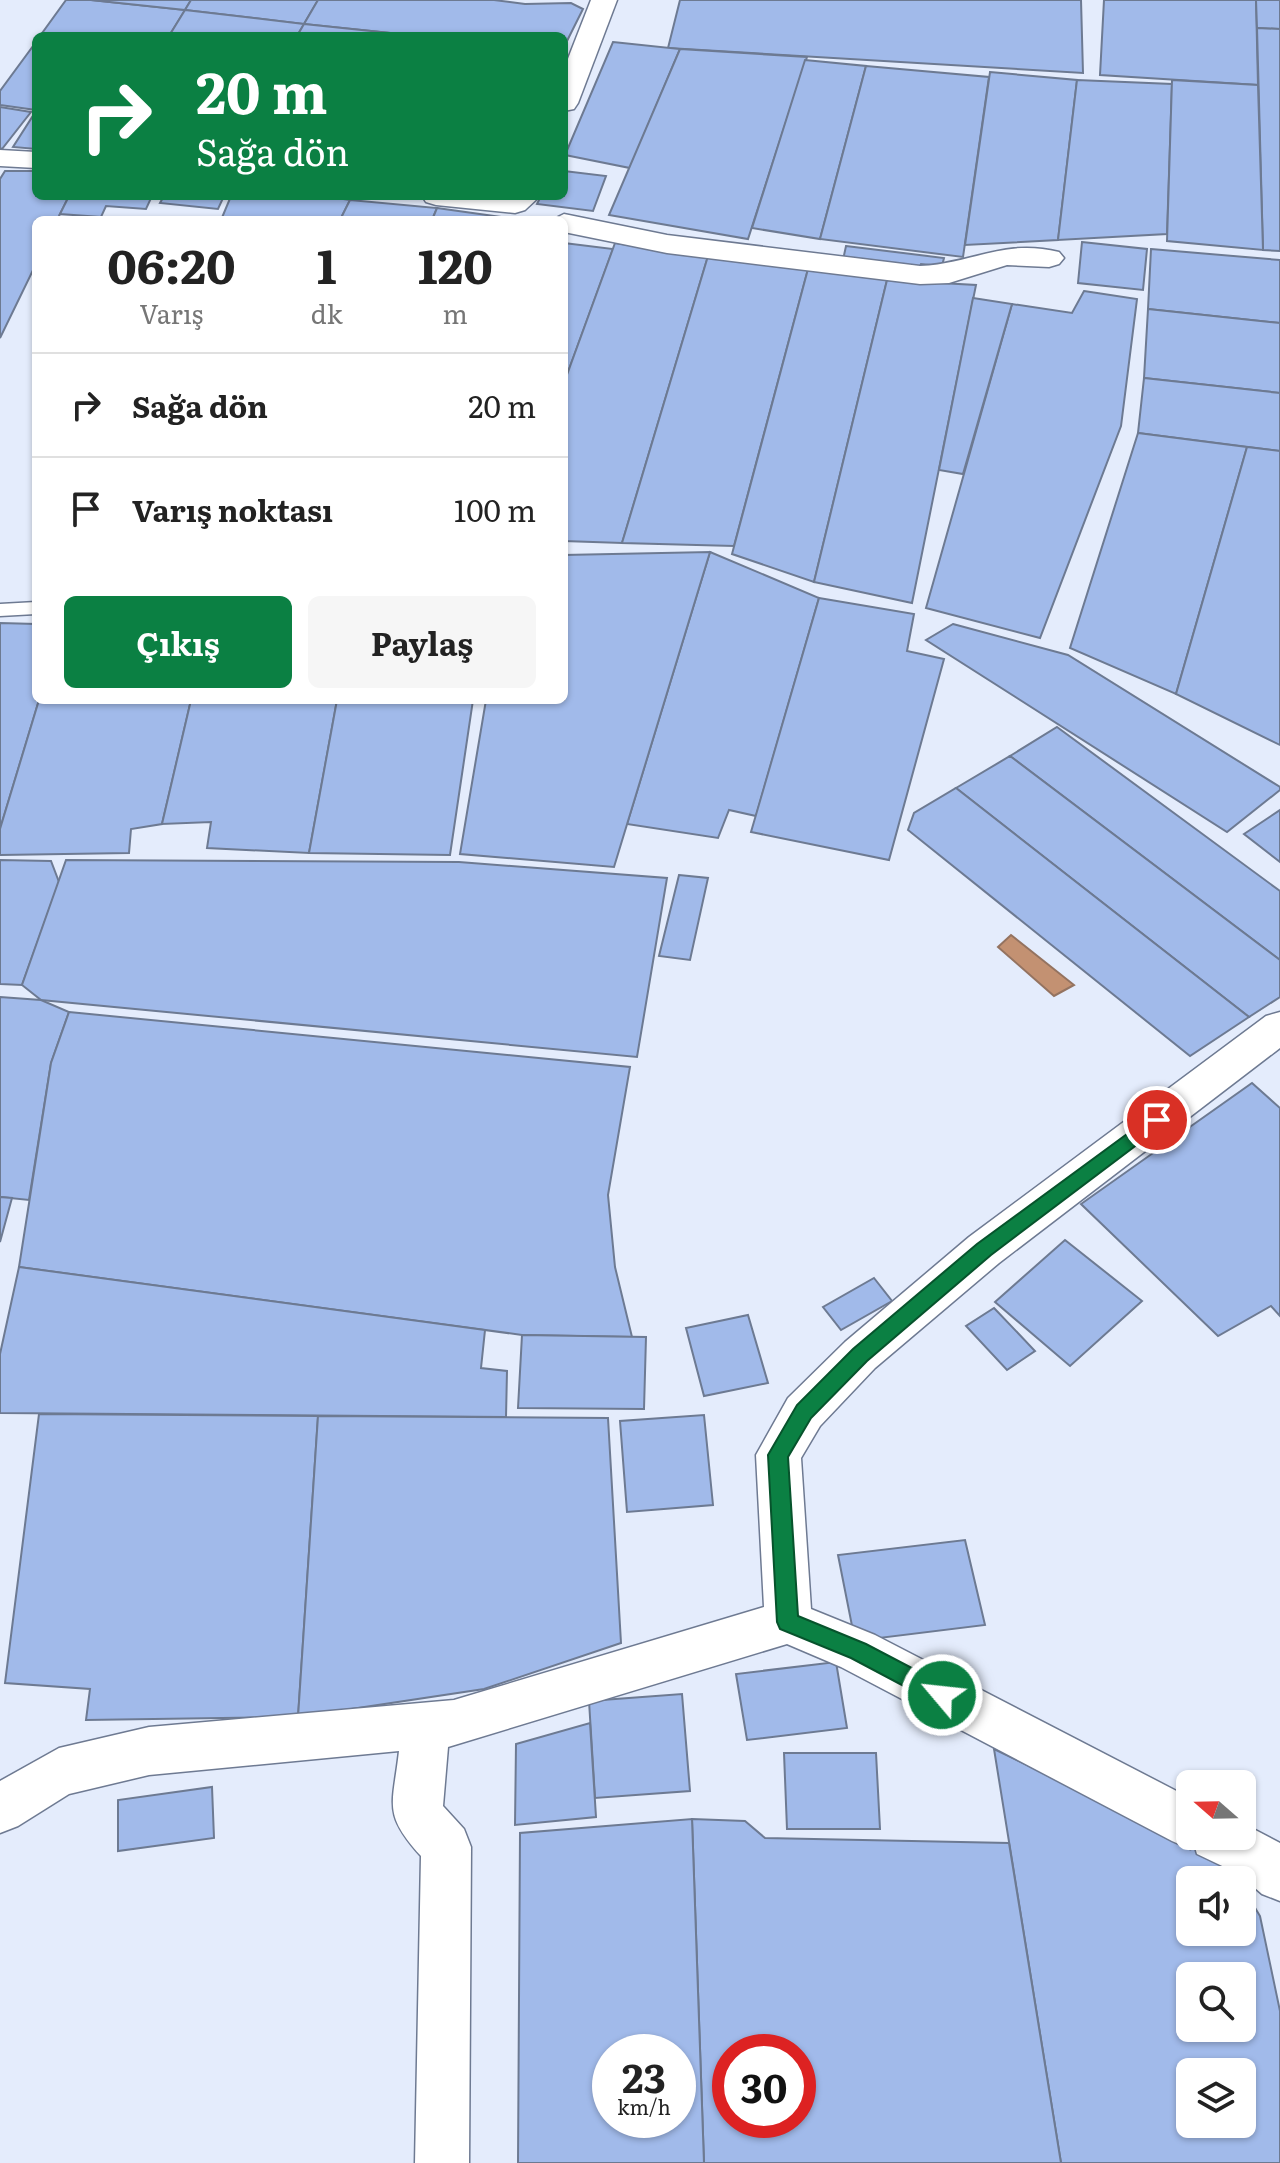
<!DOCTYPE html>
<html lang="tr">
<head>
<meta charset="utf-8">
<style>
	:root { --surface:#fff; --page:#f6f6f6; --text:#222; --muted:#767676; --line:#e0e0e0; --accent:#0b8043 }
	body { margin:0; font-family:Literata,serif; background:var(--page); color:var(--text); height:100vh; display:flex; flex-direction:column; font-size:30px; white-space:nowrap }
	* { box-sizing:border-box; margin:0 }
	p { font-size:26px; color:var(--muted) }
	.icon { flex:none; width:44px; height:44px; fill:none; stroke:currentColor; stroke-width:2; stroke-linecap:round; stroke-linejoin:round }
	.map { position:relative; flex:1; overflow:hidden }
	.side { position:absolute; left:32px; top:216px; width:536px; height:488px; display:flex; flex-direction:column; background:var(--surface); border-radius:12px; box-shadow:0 2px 6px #0004 }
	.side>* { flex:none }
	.banner { position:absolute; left:32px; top:32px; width:536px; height:168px; border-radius:12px; box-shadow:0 2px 6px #0004; background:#0b8043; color:#fff; overflow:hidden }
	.needle { width:52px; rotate:290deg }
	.fabs { position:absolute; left:1176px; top:1770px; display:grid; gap:16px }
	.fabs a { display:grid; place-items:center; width:80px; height:80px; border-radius:12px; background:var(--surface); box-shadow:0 2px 6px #0004; font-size:40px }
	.speed { position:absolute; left:592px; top:2034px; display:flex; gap:16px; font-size:40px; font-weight:700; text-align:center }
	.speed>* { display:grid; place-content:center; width:104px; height:104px; border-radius:50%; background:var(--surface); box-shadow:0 2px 6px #0004; line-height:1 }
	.speed small { font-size:20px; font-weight:400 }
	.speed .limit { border:12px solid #d22; background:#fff; color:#111 }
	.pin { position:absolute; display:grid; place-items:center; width:68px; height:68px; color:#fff; margin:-34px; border:4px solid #fff; border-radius:50%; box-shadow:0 2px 8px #0007 }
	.me { position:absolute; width:88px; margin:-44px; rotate:298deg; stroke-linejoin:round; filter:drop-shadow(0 0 6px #0008) }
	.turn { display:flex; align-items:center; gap:28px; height:168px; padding:0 32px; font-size:36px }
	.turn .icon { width:104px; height:104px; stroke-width:2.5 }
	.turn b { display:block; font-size:56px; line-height:68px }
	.eta { display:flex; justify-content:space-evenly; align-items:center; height:136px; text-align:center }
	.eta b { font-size:48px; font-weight:700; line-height:56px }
	.cta { display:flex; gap:16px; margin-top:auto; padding:16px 32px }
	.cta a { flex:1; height:92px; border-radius:12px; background:var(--accent); color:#fff; font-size:32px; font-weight:700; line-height:92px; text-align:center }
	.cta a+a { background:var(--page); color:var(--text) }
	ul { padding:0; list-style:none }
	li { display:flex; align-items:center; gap:24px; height:104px; padding:0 32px; border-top:2px solid var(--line) }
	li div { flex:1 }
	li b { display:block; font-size:30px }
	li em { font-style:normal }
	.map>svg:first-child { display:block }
	.water { fill:#c39172; stroke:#947360; stroke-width:2 }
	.building { fill:#a1baea; stroke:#6d7a92; stroke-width:2; fill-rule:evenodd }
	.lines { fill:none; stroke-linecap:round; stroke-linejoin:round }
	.lane-casing { stroke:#6e7a92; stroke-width:3 }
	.street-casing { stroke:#6e7a92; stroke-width:3 }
	.lane { fill:#fff; fill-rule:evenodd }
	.street { fill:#fff; fill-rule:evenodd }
	.route { fill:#0b8043; stroke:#07532c; stroke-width:2 }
</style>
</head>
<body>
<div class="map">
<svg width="1280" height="2163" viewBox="0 0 1280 2163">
	<rect width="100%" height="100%" fill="#e4ecfc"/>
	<!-- water -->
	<path class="water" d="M1011 935 1074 985 1054 996 998 947Z"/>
	<!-- building -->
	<g class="building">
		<path d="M66 0H91L185 10 169 36H40Z"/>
		<path d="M91 0H191L185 10Z"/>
		<path d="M191 0H318L304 24 185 10Z"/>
		<path d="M318 0H494L525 4 571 3 583 9 564 47V36H419L304 24Z"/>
		<path d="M680 0H1081L1083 73 668 48Z"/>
		<path d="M1104 0H1256L1258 85 1100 75Z"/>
		<path d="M1256 0H1280V29L1257 28Z"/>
		<path d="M185 10 304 24 297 36H169Z"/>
		<path d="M304 24 419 36H297Z"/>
		<path d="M1257 28 1280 29V251L1263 250Z"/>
		<path d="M36 42V110L0 105V91Z"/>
		<path d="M613 42 680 49 630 168 565 155Z"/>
		<path d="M680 49 807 57 748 239 609 215Z"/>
		<path d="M805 60 866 66 820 239 752 228Z"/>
		<path d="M866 66 989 77 963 257 820 239Z"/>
		<path d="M990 72 1077 80 1058 240 965 245Z"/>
		<path d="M1077 80 1172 84 1167 234 1058 240Z"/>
		<path d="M1172 80 1258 85 1263 250 1167 241Z"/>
		<path d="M0 107 31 112 2 149 0 148Z"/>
		<path d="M36 111V149L13 147Z"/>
		<path d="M5 171H36V196H69L57 220H36V264L0 338V179Z"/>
		<path d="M564 171 606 176 593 211 537 204 541 196H564Z"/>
		<path d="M69 196H152L146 209 106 206 101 217 60 214Z"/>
		<path d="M164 196H224L218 209 160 203Z"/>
		<path d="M231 196H323L350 200 340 220H221Z"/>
		<path d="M350 200 437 208 432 220H340Z"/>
		<path d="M437 208 501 217 509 220H432Z"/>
		<path d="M1082 242 1147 249 1143 290 1078 283Z"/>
		<path d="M564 243 613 249 564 383Z"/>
		<path d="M615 243 708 256 622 543 564 541V383Z"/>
		<path d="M846 246 944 258 942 266 921 264 919 269 843 260Z"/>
		<path d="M1151 249 1280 260V323L1148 309Z"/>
		<path d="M708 256 808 269 734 546 622 543Z"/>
		<path d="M808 269 887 280 814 582 732 554Z"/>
		<path d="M887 280 976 285 912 603 814 582Z"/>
		<path d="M1084 291 1137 299 1121 426 1040 638 926 608 1012 304 1072 313Z"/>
		<path d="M973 298 1012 304 963 474 939 470Z"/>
		<path d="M1148 309 1280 323V393L1144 378Z"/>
		<path d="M1144 378 1280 393V451L1138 433Z"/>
		<path d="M1138 433 1247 447 1176 694 1070 648Z"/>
		<path d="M1247 447 1280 451V745L1176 694Z"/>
		<path d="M710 552 819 598 756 816 729 810 718 838 627 824Z"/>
		<path d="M710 552 614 867 460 854 486 700H564V555Z"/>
		<path d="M819 598 914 614 907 651 944 659 889 860 751 832Z"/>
		<path d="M0 623 36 624V700H39L0 829Z"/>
		<path d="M953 624 1068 655 1280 787V790L1227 832 926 640Z"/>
		<path d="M39 700H191L162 824 131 829 129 853 0 855V829Z"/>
		<path d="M191 700H337L309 853 207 848 211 822 162 824Z"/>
		<path d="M337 700H473L450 855 309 853Z"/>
		<path d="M1057 727 1280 891V960L1010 756Z"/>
		<path d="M1010 756 1280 960V997L1249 1017 956 788Z"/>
		<path d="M956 788 1249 1017 1190 1056 908 830 914 813Z"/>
		<path d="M1280 810V862L1244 834Z"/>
		<path d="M0 860 51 861 59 882 22 985 0 984Z"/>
		<path d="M66 860 459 862 667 878 637 1057 41 1000 22 985Z"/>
		<path d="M679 875 708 878 690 960 659 956Z"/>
		<path d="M0 997 41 1000 69 1012 51 1063 29 1200 0 1197Z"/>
		<path d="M69 1012 630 1067 608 1195 615 1267 632 1337 522 1335 19 1267 51 1063Z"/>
		<path d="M1252 1083 1280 1108V1316L1271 1306 1218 1336 1081 1204Z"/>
		<path d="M0 1197 12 1198 0 1242Z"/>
		<path d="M1065 1240 1142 1301 1070 1366 995 1302Z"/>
		<path d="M19 1267 485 1330 481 1368 507 1371 506 1417 0 1413V1354Z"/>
		<path d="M874 1278 892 1301 841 1330 823 1307Z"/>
		<path d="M994 1308 1035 1351 1007 1370 966 1326Z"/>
		<path d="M748 1315 768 1383 704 1396 686 1328Z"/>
		<path d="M522 1335 646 1337 644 1409 518 1408Z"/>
		<path d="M39 1414 318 1416 298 1717 86 1720 90 1689 5 1683Z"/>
		<path d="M704 1415 713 1505 627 1512 620 1421Z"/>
		<path d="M318 1416 608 1418 621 1643 484 1689 298 1717Z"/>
		<path d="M965 1540 985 1625 855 1641 838 1555Z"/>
		<path d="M836 1662 847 1728 747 1740 736 1674Z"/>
		<path d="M682 1694 690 1791 595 1798 589 1701Z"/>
		<path d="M590 1723 596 1817 515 1825 516 1744Z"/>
		<path d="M994 1749 1227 1861 1238 1880H1190V1932H1242V1886L1260 1916 1280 2011V2163H1061ZM1190 1976H1242V2028H1190ZM1190 2072H1242V2124H1190Z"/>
		<path d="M784 1753H876L880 1829H787Z"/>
		<path d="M212 1787 214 1838 118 1851V1800Z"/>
		<path d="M692 1819 745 1821 765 1838 1009 1843 1061 2163H704ZM730 2052H798V2120H730Z"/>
		<path d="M692 1819 704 2163H518L520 1833ZM610 2052H678V2120H610Z"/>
	</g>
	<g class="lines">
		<defs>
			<path id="lane" d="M36 602V614L0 616V604Z"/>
			<g id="street">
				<path d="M591 0H617L578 103 574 109 564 111V69Z"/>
				<path d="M0 150 36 152V168L0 166Z"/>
				<path d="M422 196H540L525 210 515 213 436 205 426 202Z"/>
				<path d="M564 214 667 235 920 266C972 264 1004 238 1059 252L1064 258 1059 264 1049 267 1007 265 949 283 920 284 667 253 564 232V220H552Z"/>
				<path d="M1280 1012V1048L999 1263 875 1368 820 1426 801 1458 811 1609 875 1635 1190 1798V1836H1242V1823L1280 1843V1901L1262 1894 1239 1874 1197 1854 1195 1847 1190 1849 1172 1841 841 1667 787 1644 448 1747 443 1806 464 1829 471 1847 469 2163H415L421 1856C382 1813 393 1805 399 1751L149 1775 69 1794 18 1826 0 1833V1781L59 1748 149 1727 454 1700 764 1607 756 1455 788 1398 845 1342 969 1237 1266 1016Z"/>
			</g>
		</defs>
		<!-- lane casing -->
		<use href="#lane" class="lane-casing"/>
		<!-- street casing -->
		<use href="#street" class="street-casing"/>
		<!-- lane -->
		<use href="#lane" class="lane"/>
		<!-- street -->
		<use href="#street" class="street"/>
	</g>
	<!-- route -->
	<path class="route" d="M1157 1112 1166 1120 1163 1125 991 1255 867 1361 811 1418 788 1457 798 1616 866 1644 950 1688 953 1695 950 1702 942 1705 934 1702 851 1658 780 1629 777 1622 768 1455 797 1405 853 1349 977 1244Z"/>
</svg>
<div class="fabs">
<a><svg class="needle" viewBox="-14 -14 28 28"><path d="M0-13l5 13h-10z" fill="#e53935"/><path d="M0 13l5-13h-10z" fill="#767676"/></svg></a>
<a><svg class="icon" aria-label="sound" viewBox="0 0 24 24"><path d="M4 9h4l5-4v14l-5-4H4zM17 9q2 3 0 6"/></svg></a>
<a><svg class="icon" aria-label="search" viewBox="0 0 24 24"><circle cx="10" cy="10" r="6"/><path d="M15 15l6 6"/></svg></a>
<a><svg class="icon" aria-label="layers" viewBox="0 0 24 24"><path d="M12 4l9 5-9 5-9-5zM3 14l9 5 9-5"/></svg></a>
</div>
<div class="speed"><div>23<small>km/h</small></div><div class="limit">30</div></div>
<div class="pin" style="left:1157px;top:1120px;background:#d93025"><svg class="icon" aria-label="arrive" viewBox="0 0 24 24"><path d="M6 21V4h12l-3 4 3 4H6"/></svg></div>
<svg class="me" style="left:942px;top:1695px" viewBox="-20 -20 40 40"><circle r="17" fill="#0b8043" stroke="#fff" stroke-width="3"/><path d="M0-11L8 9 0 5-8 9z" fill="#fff"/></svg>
<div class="banner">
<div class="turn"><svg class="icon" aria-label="right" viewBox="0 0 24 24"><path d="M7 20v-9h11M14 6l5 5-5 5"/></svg><div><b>20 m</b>Sağa dön</div></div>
</div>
<section class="side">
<div class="eta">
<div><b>06:20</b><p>Varış</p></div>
<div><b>1</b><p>dk</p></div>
<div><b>120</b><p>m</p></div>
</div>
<ul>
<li><svg class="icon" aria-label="right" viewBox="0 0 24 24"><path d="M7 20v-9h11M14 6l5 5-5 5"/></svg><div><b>Sağa dön</b></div><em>20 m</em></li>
<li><svg class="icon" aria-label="arrive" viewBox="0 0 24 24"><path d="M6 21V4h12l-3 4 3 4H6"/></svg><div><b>Varış noktası</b></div><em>100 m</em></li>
</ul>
<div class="cta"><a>Çıkış</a><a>Paylaş</a></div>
</section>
</div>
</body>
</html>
